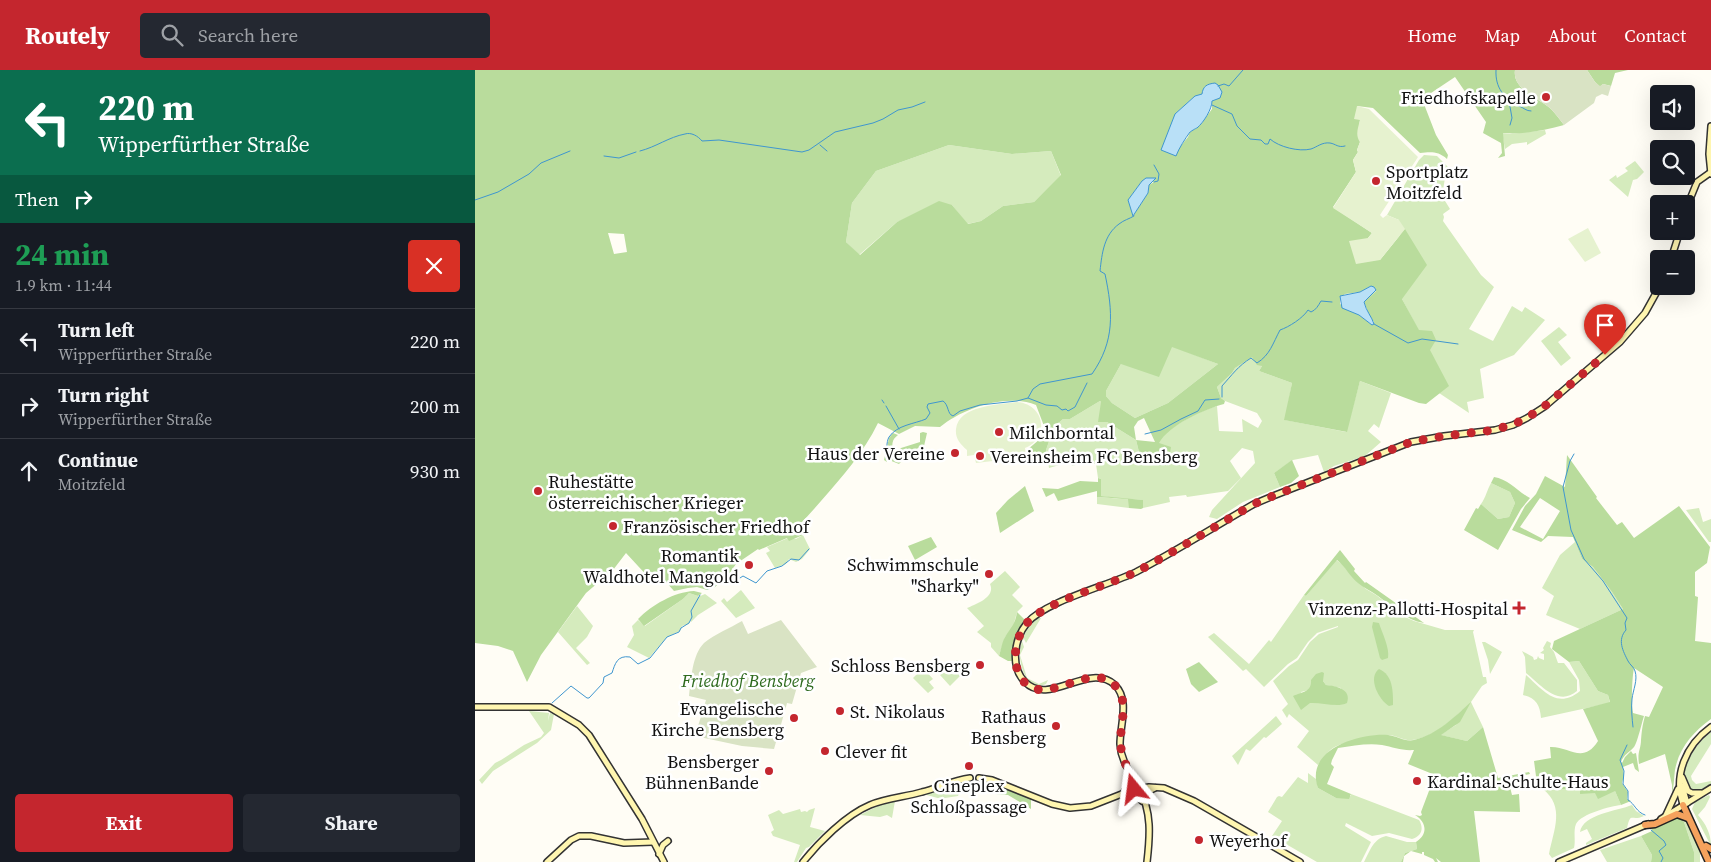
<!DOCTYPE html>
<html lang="en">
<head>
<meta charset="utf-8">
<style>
	:root { --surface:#171b24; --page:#242831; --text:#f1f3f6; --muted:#9ea1a6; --line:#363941; --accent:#c4262e }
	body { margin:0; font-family:"Source Serif 4",serif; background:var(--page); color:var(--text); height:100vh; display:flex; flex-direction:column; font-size:19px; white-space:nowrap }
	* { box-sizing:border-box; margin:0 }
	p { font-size:16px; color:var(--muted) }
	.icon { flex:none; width:28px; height:28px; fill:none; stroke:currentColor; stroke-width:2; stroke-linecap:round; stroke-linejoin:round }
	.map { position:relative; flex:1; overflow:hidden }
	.panel { display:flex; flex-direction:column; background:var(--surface); width:475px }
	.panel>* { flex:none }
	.guide { background:#0b6e4f; color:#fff; overflow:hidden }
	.buttons { position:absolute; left:1175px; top:15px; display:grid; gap:10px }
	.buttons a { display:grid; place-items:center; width:45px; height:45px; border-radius:5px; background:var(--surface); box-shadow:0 5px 20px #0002; font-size:25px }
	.pin { position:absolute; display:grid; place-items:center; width:42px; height:42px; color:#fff; margin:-51px -21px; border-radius:50% 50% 50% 0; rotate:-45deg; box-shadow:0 0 5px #0007 }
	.pin .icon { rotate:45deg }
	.me { position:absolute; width:55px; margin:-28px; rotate:344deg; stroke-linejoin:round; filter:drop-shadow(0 0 4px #0008) }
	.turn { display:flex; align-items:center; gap:18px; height:105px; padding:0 15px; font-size:22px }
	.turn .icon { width:65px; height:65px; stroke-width:2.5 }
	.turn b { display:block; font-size:35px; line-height:42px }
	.then { display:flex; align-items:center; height:48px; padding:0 15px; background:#0003; gap:10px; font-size:19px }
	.round { display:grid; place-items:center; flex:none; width:52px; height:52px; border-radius:5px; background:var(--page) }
	.summary { display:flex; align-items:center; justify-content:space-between; height:85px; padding:0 15px }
	h1 { font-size:30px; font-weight:700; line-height:38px; color:#1e9e55 }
	.button { display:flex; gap:10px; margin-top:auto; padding:10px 15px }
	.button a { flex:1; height:58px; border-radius:5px; background:var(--accent); color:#fff; font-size:20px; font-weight:700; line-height:58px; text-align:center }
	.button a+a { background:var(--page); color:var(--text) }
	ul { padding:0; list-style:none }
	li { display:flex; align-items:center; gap:15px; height:65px; padding:0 15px; border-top:1px solid var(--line) }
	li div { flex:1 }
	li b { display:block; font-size:19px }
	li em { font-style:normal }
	header { display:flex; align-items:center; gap:30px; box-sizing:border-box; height:70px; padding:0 25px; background:var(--accent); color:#fff }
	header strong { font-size:24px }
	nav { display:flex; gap:28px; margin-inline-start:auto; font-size:18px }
	.search { width:350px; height:45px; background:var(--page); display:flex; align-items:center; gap:12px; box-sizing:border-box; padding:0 18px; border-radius:5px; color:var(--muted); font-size:19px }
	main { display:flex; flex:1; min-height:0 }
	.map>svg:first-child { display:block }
	.green { fill:#d5ebbd; fill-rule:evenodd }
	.forest { fill:#b9dc9c; fill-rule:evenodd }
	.cemetery { fill:#d9e3c4 }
	.pitch { fill:#e6f2cf }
	.water { fill:#b9e0f7; stroke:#3f96cf }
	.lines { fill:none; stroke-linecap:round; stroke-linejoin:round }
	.stream { stroke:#3f96cf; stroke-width:1 }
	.secondary-casing { stroke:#333; stroke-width:8 }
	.highway-casing { stroke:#222; stroke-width:9 }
	.secondary { stroke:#fff6b0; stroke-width:5 }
	.highway { stroke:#f5a25d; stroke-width:6 }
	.route { stroke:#c4262e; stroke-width:9; stroke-dasharray:0 16.2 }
	.poi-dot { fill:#c4262e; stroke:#fff; stroke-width:2 }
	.labels { text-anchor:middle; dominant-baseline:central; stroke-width:5; stroke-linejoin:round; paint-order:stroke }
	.poi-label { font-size:18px; fill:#111; stroke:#fff; text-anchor:end }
	.park-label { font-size:18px; font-style:italic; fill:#2f6b1f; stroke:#fff }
</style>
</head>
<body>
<header>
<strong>Routely</strong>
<div class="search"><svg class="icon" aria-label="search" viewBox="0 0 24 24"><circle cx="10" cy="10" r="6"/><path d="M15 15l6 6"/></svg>Search here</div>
<nav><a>Home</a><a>Map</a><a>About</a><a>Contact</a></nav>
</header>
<main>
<section class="panel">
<div class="guide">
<div class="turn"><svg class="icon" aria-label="left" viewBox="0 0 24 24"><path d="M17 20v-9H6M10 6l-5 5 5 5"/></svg><div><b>220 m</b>Wipperfürther Straße</div></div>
<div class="then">Then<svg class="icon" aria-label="right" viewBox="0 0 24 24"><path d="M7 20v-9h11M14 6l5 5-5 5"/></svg></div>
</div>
<div class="summary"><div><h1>24 min</h1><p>1.9 km · 11:44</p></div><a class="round" style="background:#d93025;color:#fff"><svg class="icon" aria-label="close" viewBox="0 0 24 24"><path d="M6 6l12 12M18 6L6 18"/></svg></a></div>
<ul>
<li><svg class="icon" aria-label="left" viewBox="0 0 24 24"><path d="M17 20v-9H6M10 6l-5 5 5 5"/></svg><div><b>Turn left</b><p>Wipperfürther Straße</p></div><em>220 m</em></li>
<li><svg class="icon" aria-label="right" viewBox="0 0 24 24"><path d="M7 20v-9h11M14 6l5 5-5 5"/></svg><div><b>Turn right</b><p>Wipperfürther Straße</p></div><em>200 m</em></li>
<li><svg class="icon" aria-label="ahead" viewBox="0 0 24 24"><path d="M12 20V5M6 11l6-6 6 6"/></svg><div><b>Continue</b><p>Moitzfeld</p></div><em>930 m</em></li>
</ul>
<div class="button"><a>Exit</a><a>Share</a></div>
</section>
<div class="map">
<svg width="1236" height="792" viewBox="0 0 1236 792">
	<rect width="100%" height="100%" fill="#fffdf5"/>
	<!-- green -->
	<g class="green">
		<path d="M1070 60 1071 64 1052 75V72L1037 74 1030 79 1027 63 1035 64Z"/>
		<path d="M474 75 537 84 576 81 586 106 559 132 528 136 506 151 492 154 477 135 422 152 384 185 371 172 377 133 401 101Z"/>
		<path d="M949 85 962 86 978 102 970 108 967 126 975 139 968 144 969 147 968 151 1006 205 1019 217 994 259 1018 271 1037 236 1047 242 1050 237 1070 250 1039 285 1005 299 1009 328 992 332 994 343 964 323 973 316 927 229 924 150 912 145 944 90Z"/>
		<path d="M1160 91 1169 102 1162 109 1158 110 1153 127 1134 110 1141 105 1142 108 1153 101 1150 98Z"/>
		<path d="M1084 257 1092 265 1083 272 1096 288 1086 296 1066 271Z"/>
		<path d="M697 276 743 294 693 333 660 348 637 333 631 326V321L646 294Z"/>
		<path d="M777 286 787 296 784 301 817 313 810 350 871 362 885 311 916 323 904 358 899 354 893 361 906 372 890 386 859 396 849 402 843 385 818 390 799 403 805 417 768 432 742 449 734 447 737 440 780 393 778 381 767 378 755 391 766 408 753 421 712 427 711 425 694 427 695 432 668 438V430L654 429V438L622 434V427L649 429 626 426V409L623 408 621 394H615L616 388 605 389V394L597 396 595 392 574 398 571 380 579 357 588 349H595L625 331 626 332 632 352 661 370 667 394H672C677 384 682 371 690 364 699 355 729 339 742 336L744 361 768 362 767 349 783 358 787 351 782 343 750 331 746 328 742 317 757 303 760 298Z"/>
		<path d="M1016 413 1035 422 1040 433 1034 447 1023 449 1006 434C1011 427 1012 420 1016 413Z"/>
		<path d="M1224 438 1228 452 1236 449V472H1234L1211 440Z"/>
		<path d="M328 465 335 479 327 489 321 492 314 489 311 494 300 498 291 483 295 481 292 477 313 468 321 469Z"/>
		<path d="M1100 472 1107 489 1118 497 1137 522 1148 539 1105 559 1071 545 1079 526 1067 518 1085 485Z"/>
		<path d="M861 490 867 494 878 507 891 519 901 525 930 547 939 551 970 560H999L998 562 1008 607H1011L1012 613 1007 616 996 632 1008 657 992 671 965 665 981 655 987 640C974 653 956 668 937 670 930 671 922 666 915 665 905 664 866 672 858 678 852 682 848 689 843 695L822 677 834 661 814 644 812 648 807 640 813 634 798 611 814 596 823 590 835 572 844 564 863 557V556L842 563 833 572 822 588 813 594 789 617 771 599 768 601 733 567 739 563 774 594 794 570 796 572 798 569 829 525 831 526ZM848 606V611L851 615 866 618 861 635 855 633H835L826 622 834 620Z"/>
		<path d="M530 501 545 517 537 525 548 536 542 542 538 557 530 567 524 586 516 577V573L502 562 509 556 492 538C501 534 521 527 515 514Z"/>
		<path d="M266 520 280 538 261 548 246 531 249 528 252 532Z"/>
		<path d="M214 523 223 526V527L230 524 242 533 223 545 216 552V550L214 554 207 556 205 561 192 567 174 588 152 577 159 565 157 556 163 550 170 556 208 529Z"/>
		<path d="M102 536 118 556 112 567 101 578 115 593 112 595 83 562Z"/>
		<path d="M563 548H566L551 573 549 569 547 571 549 577 545 585 552 608 564 614 573 610 571 614C550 623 542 590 546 575 548 564 554 556 563 548Z"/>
		<path d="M1072 571 1076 573 1075 577 1079 582 1083 593H1089L1102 610V621C1083 637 1066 615 1051 603L1050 587 1047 581 1058 587 1059 590 1062 589 1063 586 1064 588 1069 590V584L1065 583 1069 580 1068 578Z"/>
		<path d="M1007 572H1010L1027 582 1015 604 1013 590Z"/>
		<path d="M482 590 491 600 475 616 465 605Z"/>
		<path d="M1104 591 1123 621 1133 625 1135 633 1066 648C1065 635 1061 628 1048 625L1051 605C1068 620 1082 640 1105 621L1104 610 1094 592Z"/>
		<path d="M448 598 458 609 454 612 459 618 453 623 438 608Z"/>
		<path d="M54 641 74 643 73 651 75 643 79 644 76 660 62 673 18 701 7 714 4 710 20 693 26 690 49 675 66 667 69 663Z"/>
		<path d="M801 646 807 654 791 668 789 667 775 681 771 679 763 695 757 686Z"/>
		<path d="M1236 662V674L1216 706 1217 710 1221 714 1236 711V714L1221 722 1214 720C1213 717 1210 712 1209 709 1207 693 1224 671 1236 662Z"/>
		<path d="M833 703 841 709 843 718 861 728 876 726V724L944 750C949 758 947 766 937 769L914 763 897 766 871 753 870 756 896 772 886 792H842L797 766 807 751 793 742 802 727 804 726 807 727 823 707 833 713Z"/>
		<path d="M489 712 483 726 470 728V730L448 724Z"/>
		<path d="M1068 719H1105L1140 721 1146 735C1136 736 1106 744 1101 754 1098 761 1101 771 1099 778L1077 788 1074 784C1079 759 1090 737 1068 719Z"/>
		<path d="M1234 725 1235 727 1230 737 1223 745C1231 754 1236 764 1236 776L1217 739 1220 732Z"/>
		<path d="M420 731 417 748 412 745 405 747 385 745 403 736Z"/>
		<path d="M1157 735 1161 741 1169 746C1156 752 1156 741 1152 758L1111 775V773L1117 769 1112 759 1105 762C1108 744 1142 741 1157 735Z"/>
		<path d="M340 738 335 757 350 761 334 777 331 778 322 792H319L325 775 298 766 296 762 299 760 293 745 304 740 308 744 325 739 326 742 330 741 332 742 334 740Z"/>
		<path d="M1203 746 1210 749 1213 752 1225 779V792H1219V782L1209 752Z"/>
		<path d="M911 766 932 772H941L942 779 930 783 926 792H889C895 781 898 769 911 766Z"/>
		<path d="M1166 766 1177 785 1176 792H1132L1125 780Z"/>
	</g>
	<!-- forest -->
	<g class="forest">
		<path d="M0 0H1040C1037 20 1065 28 1076 39 1081 44 1085 50 1089 55 1070 60 1048 65 1028 63L1030 86 1023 88 1027 83 1026 73 1008 63 1011 52 980 7 947 29 961 65 973 85 972 89C963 81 956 82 945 83L898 38 882 36 885 50 883 64 885 72 882 80 883 82 878 90 881 102 858 137 897 163 893 168 905 190 930 159 952 195 927 229 944 260 957 261 961 270 955 280 974 316 951 334 944 333 885 311 872 362 809 350 817 313 784 301 787 296 782 295 777 287 760 298 757 303 742 317 746 328 750 331 749 334C730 339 694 355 684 373L696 377 693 396 667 394 661 370 632 352H623L626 332 625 331 595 349H588L579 357 571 380 572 387 553 392 552 380 565 369 569 356 561 335C532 323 488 338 465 357L440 356 424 364 403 353C389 382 367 407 346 431 338 440 331 449 322 456L328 465 314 471 312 468 284 480 283 479 261 494 254 504 240 517 232 520 222 517 213 518 199 521 183 503 175 509 151 483 138 500 111 523 66 585 52 612 38 581 23 576 0 573ZM747 22 745 27 737 31V39L726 54 715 62 713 67 704 78 700 44 720 26ZM474 75 537 84 576 81 586 105 559 132 528 136 506 151 493 154 477 135 464 131 422 152 385 185 371 172 377 133 401 101ZM667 111 679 112 674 115 673 123 658 146 656 126ZM133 163 149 164 152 182 139 184ZM896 216 899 217 901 221 889 232 895 247 899 252 897 255 884 245 865 234V228L870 224 885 222ZM697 277 743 294 693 333 660 348 637 333 631 326V321L646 294 684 307ZM669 348 680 372 661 370 659 357 663 351Z"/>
		<path d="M1112 0H1153L1140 3 1136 16 1128 14 1125 17 1120 12Z"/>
		<path d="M448 362 452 363 449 376C439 378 431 387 424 394L414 390 412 392 409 390 414 368 418 363 423 365C416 370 417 375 418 383L420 384 426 378 445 372V363Z"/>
		<path d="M1092 385 1122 427 1121 428 1142 455 1147 452 1159 468 1204 436 1235 477 1232 493 1220 502V526L1223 527 1220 571 1236 573V649C1218 662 1204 678 1200 700 1199 707 1199 717 1197 723V715L1190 684 1164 694C1162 682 1166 679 1166 670 1167 660 1167 657 1170 646L1174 647 1188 617 1159 598C1157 608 1156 633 1158 643L1169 646C1167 652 1162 674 1159 677 1154 683 1149 684 1146 692L1147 693 1150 687 1156 681 1158 684 1161 683 1164 702 1160 699 1158 693 1148 697 1149 706 1147 713 1153 722 1152 729 1156 731 1146 735 1140 721 1123 729 1120 723 1105 724V719H1068L1061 706 1059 691 1076 688 1075 677C1094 676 1108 695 1123 671L1108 639 1135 632 1133 625 1123 621 1104 591 1094 592 1077 579 1079 571 1148 539 1137 522 1118 497 1107 489 1098 467 1073 466 1066 472 1037 460 1050 436 1061 424 1070 406 1090 417ZM1065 428 1085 441 1068 469 1045 457Z"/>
		<path d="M817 390 824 406 816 413 805 417 799 403Z"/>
		<path d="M1019 407C1033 409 1042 421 1055 428L1046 439 1023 480 989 460 1001 438 1003 439 1006 434 1023 449 1034 447 1040 433 1035 422 1016 413Z"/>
		<path d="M623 408 626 409V426L668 430V438L666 439 654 438 653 429 622 427V421L583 431 579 423 571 427 567 418 583 419 605 411 623 412Z"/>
		<path d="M550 416 559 441 525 463 521 443 533 430Z"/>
		<path d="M456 467 462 477 440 490 433 476Z"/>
		<path d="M865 480 880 499 879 501 890 513 891 512 949 553C930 550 918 537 903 526 896 521 889 518 883 513 875 507 871 497 862 490L831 526 829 525Z"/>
		<path d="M219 521 227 523 223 526 214 523 208 529 169 556 163 549C177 535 199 522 219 521Z"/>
		<path d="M542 542 550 550C540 562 536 576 537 591H533L524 586C526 580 527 572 530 567 536 557 540 555 542 542Z"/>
		<path d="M898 552 904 553C907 563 915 578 913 588L907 590 905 588 897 557Z"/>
		<path d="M724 592 743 612 724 622 716 614 711 599Z"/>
		<path d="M904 599C918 605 918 621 918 635L914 636C904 630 892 608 904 599Z"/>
		<path d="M847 602 849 603 848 611 851 615C861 616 877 619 872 633 862 638 846 632 835 633L826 640 818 626C827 622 837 622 836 610L841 604Z"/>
		<path d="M996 632 985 652 966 665 992 671 1008 657 1023 708 1054 702 1055 704 1033 709 1037 725 1044 724 1045 742 999 741 1005 792H966L961 788 963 792H960L958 789 949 785V782H947V784L936 781 929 786 928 792H926L930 783 942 779 941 772C953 765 952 752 940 745L945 746 947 745 946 742 960 705 933 694 939 680C927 681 918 677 907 675 892 673 878 676 863 678L857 690 856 694 859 697 852 714 876 724 874 729 861 728 843 718C829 679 885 663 913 665 922 666 930 672 939 670 963 664 979 647 996 632Z"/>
		<path d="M494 711 495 716 505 715 509 712 528 717 556 729V739L533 725 519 724 515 715 489 719 491 712Z"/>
		<path d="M1203 746 1209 752 1219 782V792H1176L1177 785 1166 766 1177 761 1176 758Z"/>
	</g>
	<!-- cemetery -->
	<g class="cemetery">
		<path d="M1040 0H1112L1120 12 1125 16 1128 14 1136 16 1133 26 1127 24 1121 27 1119 33 1089 55C1085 50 1081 44 1076 39 1065 28 1037 20 1040 0Z"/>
		<path d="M306 550 342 597 326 603 317 634 312 633 311 637 299 679 267 676 220 666 231 630 214 626C216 610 217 585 229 573 240 564 255 558 267 551L273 564Z"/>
	</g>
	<!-- pitch -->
	<g class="pitch">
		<path d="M882 36 894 39 943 87 905 145 908 148 912 145 924 150 930 159 905 190 881 194 874 171 893 168 897 163 858 138 881 102 878 90 883 82 882 80 885 72C880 65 883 58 885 50L879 49Z"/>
		<path d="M1113 158 1126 183 1110 192 1093 169Z"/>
		<path d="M542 332C570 334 575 368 550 378L551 387 501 393 499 385 492 386V380C485 374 480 368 481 359 484 335 523 335 542 332Z"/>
	</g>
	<!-- water -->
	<g class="water">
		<path d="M740 13 743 15 747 22 745 28 737 31C737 39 729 52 722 58 721 58 715 62 715 62 710 69 704 78 701 86L686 80 700 44 720 26 727 24C728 16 732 14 740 13Z"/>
		<path d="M671 108H681L674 115 673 123 658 146 653 130 667 111Z"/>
		<path d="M896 216 899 217 901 220 889 232C891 241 897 247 899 254L897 255 884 245 867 238 865 226 885 222Z"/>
	</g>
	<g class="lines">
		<!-- stream -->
		<g class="stream">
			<path d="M1021 0C1020 18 1029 28 1044 36 1049 38 1051 41 1056 41"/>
			<path d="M743 16 749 14 754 16 768 0"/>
			<path d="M1034 31 1037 48 1035 55"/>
			<path d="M737 35 757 44 762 56 775 69 786 70 790 74H793L795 69C804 77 824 82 836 79 842 77 847 72 855 73 861 74 863 78 870 76"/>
			<path d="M345 75 352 81"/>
			<path d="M165 81C181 77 194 67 210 64 216 62 223 66 227 71L244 70 327 82 334 80 360 62 398 53 408 49 423 40 437 37 450 32"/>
			<path d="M129 86 144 88 161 82"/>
			<path d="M679 112 683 111 684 104 679 95"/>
			<path d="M0 130 23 122 54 104 66 93 95 81"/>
			<path d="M899 254 933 273 947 269 983 274"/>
			<path d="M747 327V316C757 305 763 296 776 288L782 293C795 285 798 273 805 260 814 257 828 248 833 240L836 242C841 240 843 236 846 231L857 232"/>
			<path d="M553 328 558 319 565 314 617 304C640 271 638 242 630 204L625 201C627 183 629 165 644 154 649 150 654 149 659 146"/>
			<path d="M407 330 409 333"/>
			<path d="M411 336 424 359"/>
			<path d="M670 364 686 360 706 349 723 341 730 330 744 329"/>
			<path d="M1099 384 1095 391 1088 417 1096 460 1109 489 1128 511 1152 548 1150 553 1151 560C1142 570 1148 581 1153 591 1155 595 1159 597 1160 601 1163 610 1158 620 1157 629 1156 638 1157 648 1158 657"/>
			<path d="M411 388C412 382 411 372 414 367 422 355 439 354 451 349L455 343 452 337 453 334 468 331C474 335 472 344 478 346L485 341 505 335 542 331 553 328 571 335 582 336 587 340 591 339 593 341 600 337 612 313"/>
			<path d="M262 504 264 507"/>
			<path d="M265 508 268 506 281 513 292 501 307 496 316 489 324 490 334 479"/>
			<path d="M233 519C235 517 238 516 240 515 249 511 250 502 261 504"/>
			<path d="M77 633 96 616 112 628H114L128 613 129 607 137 603C140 594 142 585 155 587L163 594 175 588 192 567 204 562 206 558 214 553 217 547 216 541 225 525"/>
			<path d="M1152 675 1145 690 1149 701 1148 714 1153 721V730C1160 734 1161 742 1170 745"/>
			<path d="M1176 760 1189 771 1191 775 1184 781 1188 788 1186 792"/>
		</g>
		<defs>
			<g id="secondary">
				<path d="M1236 56 1234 84 1236 104"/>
				<path d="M1211 139 1222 112 1236 102"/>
				<path d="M1196 189 1205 161"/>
				<path d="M0 637H74L104 655 114 665 167 749 189 792"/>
				<path d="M1207 707 1213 721 1217 723H1226"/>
				<path d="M504 708 517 710 577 734 595 738 616 736 657 720 674 717 689 718 719 731 825 792"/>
				<path d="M1207 716 1212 733"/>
				<path d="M649 722 654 713 655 705"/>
				<path d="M651 723 663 726 667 731"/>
				<path d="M670 732 674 721 680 718"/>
				<path d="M1208 735C1198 705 1211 675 1236 657"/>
				<path d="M1191 745 1203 719"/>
				<path d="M1186 749 1236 718"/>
				<path d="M184 784 188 775 193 771"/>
				<path d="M72 792 96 770 104 766H116L149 773 178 772"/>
				<path d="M328 792C344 772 371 745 395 735 411 728 430 727 447 722 463 718 478 710 495 708"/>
				<path d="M672 792C675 766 677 742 664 718 656 703 646 692 645 674 645 655 655 630 640 615 614 591 574 637 550 612 535 597 539 569 552 553 571 531 632 516 661 502 701 481 739 457 779 434L798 426 936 372 969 366 1020 360 1038 355 1052 348 1069 337 1145 272 1170 243 1185 216"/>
				<path d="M1084 792 1173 754"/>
			</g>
			<g id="highway">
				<path d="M1208 735 1234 792"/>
				<path d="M1170 755 1180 754 1202 744 1213 748"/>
				<path d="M1231 776 1236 779"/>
			</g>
		</defs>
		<!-- secondary casing -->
		<use href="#secondary" class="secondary-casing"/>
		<!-- highway casing -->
		<use href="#highway" class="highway-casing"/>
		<!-- secondary -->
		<use href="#secondary" class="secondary"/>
		<!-- highway -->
		<use href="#highway" class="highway"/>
	</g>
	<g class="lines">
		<!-- route -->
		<path class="route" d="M659 719 664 718C656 705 648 693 646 678 643 659 655 635 642 618 619 587 574 637 550 613 535 597 539 569 552 553 571 531 632 516 661 502 701 481 739 457 779 434L798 426 936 372 969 366 1012 361 1038 355 1065 340 1130 285"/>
	</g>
	<!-- markers -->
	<g class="poi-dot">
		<circle cx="1071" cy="27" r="5"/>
		<circle cx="901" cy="111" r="5"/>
		<circle cx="524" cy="362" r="5"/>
		<circle cx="480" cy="383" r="5"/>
		<circle cx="505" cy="386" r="5"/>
		<circle cx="63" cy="421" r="5"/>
		<circle cx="138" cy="456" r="5"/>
		<circle cx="274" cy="495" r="5"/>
		<circle cx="514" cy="504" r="5"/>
		<path d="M1041.5 530.5h5v5h5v5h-5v5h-5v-5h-5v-5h5z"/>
		<circle cx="505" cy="595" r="5"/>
		<circle cx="365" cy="641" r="5"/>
		<circle cx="319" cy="648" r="5"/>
		<circle cx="581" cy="656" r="5"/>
		<circle cx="350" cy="681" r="5"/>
		<circle cx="494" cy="696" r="5"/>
		<circle cx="294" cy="701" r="5"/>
		<circle cx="942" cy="711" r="5"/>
		<circle cx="724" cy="770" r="5"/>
	</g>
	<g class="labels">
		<!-- poi labels -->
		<g class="poi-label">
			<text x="1061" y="27">Friedhofskapelle</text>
			<text x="911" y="101" text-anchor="start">Sportplatz<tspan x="911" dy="21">Moitzfeld</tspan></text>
			<text x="534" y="362" text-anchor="start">Milchborntal</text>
			<text x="470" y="383">Haus der Vereine</text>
			<text x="515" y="386" text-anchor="start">Vereinsheim FC Bensberg</text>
			<text x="73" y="411" text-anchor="start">Ruhestätte<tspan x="73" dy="21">österreichischer Krieger</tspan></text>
			<text x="148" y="456" text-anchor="start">Französischer Friedhof</text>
			<text x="264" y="485">Romantik<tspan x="264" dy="21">Waldhotel Mangold</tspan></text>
			<text x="504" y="494">Schwimmschule<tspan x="504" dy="21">"Sharky"</tspan></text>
			<text x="1033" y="538">Vinzenz-Pallotti-Hospital</text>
			<text x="495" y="595">Schloss Bensberg</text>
			<text x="309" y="638">Evangelische<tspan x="309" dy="21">Kirche Bensberg</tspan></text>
			<text x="375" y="641" text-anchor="start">St. Nikolaus</text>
			<text x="571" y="646">Rathaus<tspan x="571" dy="21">Bensberg</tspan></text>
			<text x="360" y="681" text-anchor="start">Clever fit</text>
			<text x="284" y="691">Bensberger<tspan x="284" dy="21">BühnenBande</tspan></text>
			<text x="952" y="711" text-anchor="start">Kardinal-Schulte-Haus</text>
			<text x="494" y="715" text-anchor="middle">Cineplex<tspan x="494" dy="21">Schloßpassage</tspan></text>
			<text x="734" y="770" text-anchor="start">Weyerhof</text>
		</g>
		<!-- park labels -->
		<g class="park-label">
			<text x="273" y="610">Friedhof Bensberg</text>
		</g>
	</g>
</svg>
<div class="buttons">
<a><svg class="icon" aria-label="sound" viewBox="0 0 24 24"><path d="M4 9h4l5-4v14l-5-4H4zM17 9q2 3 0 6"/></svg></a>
<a><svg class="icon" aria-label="search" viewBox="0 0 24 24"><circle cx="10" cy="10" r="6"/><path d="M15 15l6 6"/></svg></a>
<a>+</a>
<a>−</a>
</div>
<div class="pin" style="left:1130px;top:285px;background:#d93025"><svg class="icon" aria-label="arrive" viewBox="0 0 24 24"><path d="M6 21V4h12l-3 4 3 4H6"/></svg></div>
<svg class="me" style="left:659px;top:719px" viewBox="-20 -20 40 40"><path d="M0-17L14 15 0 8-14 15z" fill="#c4262e" stroke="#fff" stroke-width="4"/></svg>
</div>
</main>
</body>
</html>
